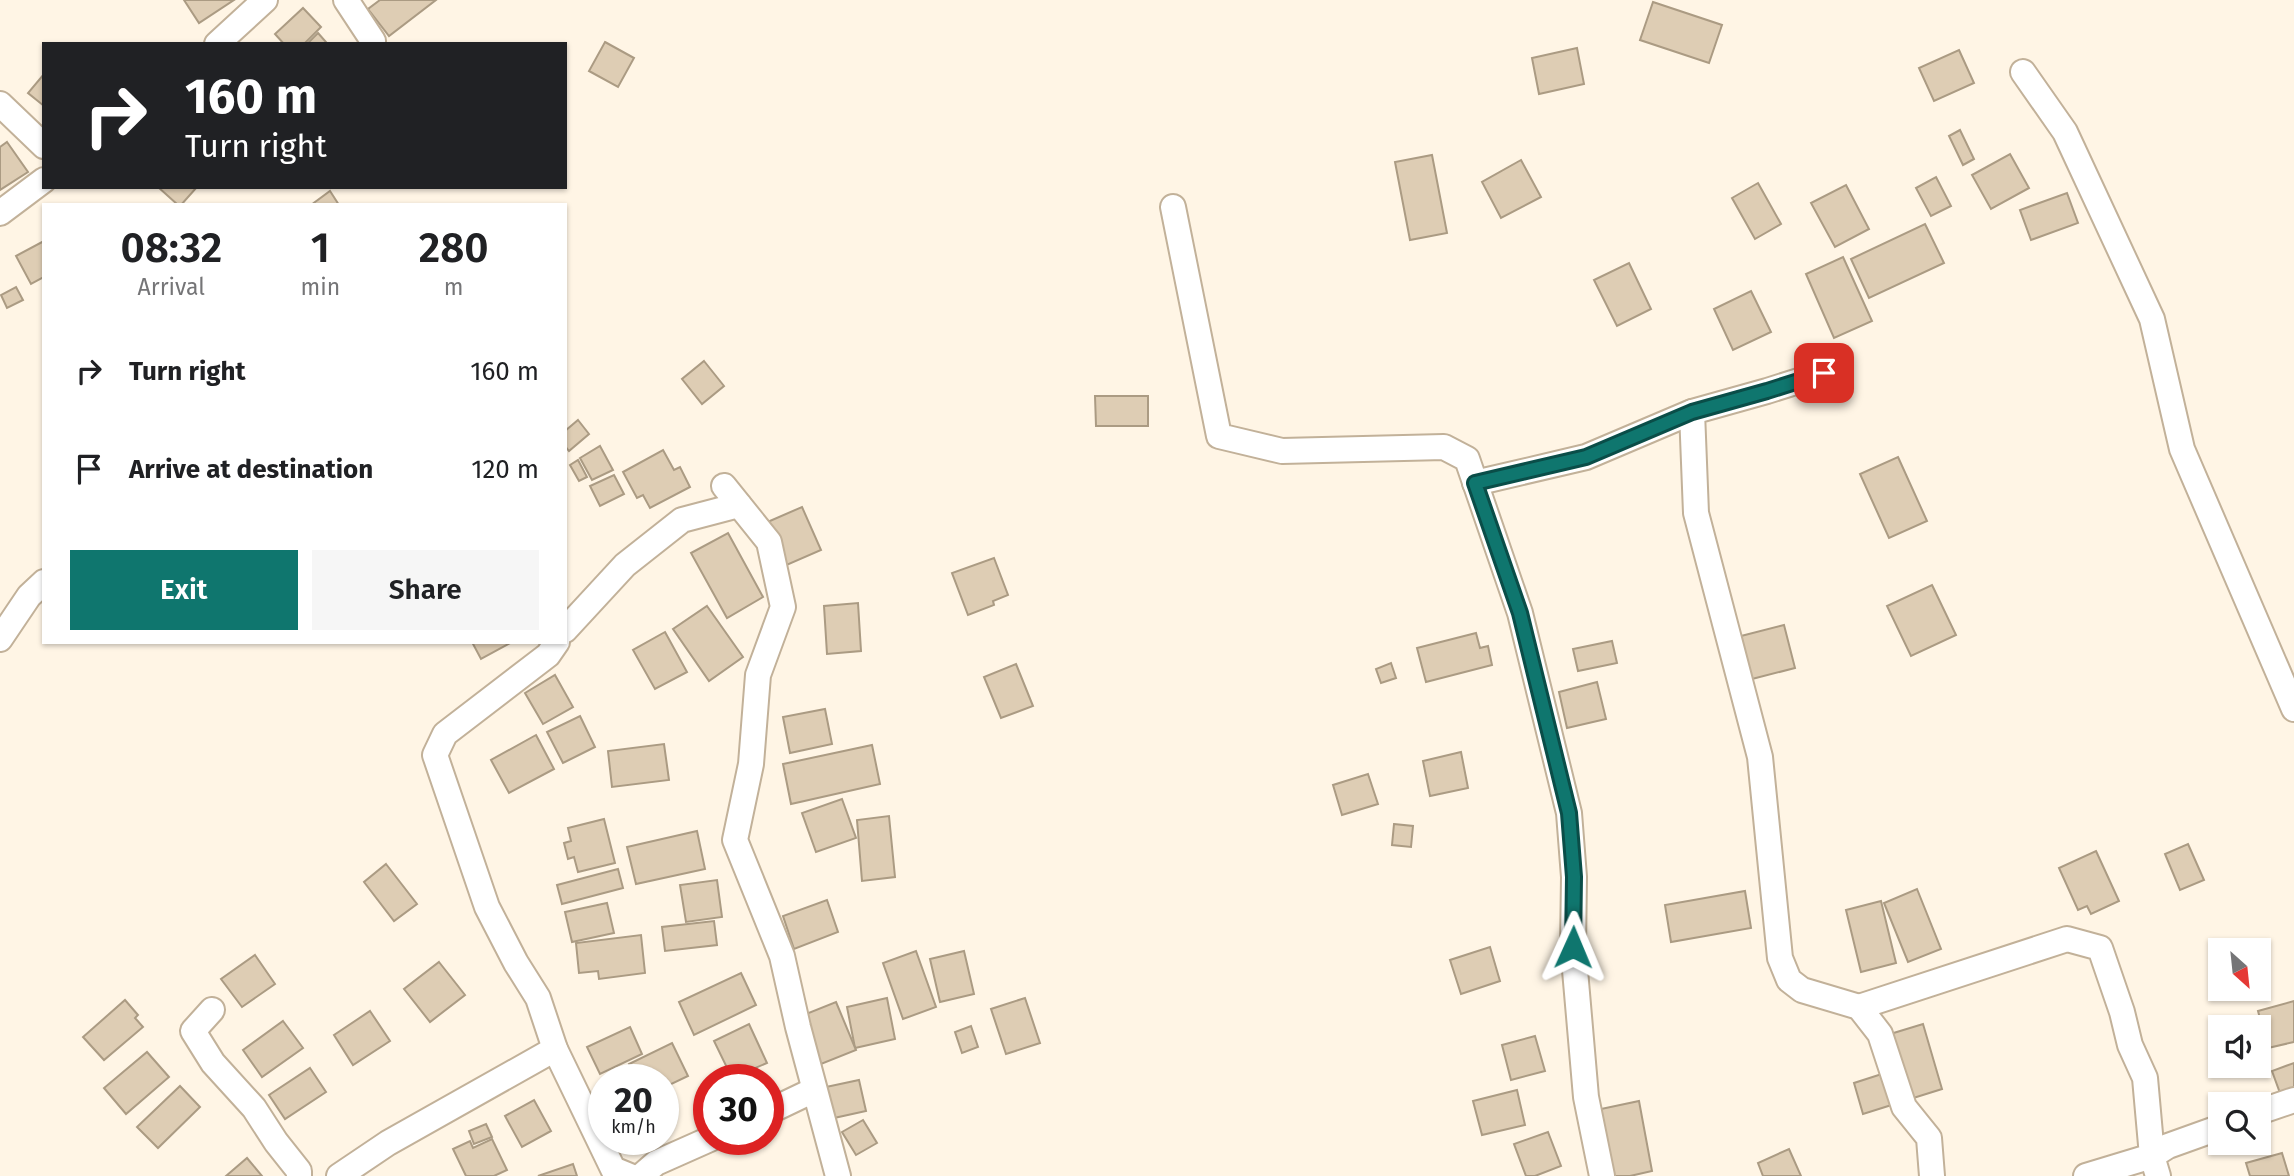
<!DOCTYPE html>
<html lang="en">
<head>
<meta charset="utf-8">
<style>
	:root { --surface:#fff; --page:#f6f6f6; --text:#202124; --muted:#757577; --accent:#0f766e }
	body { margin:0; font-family:"Fira Sans",sans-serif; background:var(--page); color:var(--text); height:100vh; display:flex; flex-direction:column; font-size:26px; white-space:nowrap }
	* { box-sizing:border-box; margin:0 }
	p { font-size:23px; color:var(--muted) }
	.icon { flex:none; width:38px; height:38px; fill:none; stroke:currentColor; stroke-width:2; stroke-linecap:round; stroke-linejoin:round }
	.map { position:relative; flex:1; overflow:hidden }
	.panel { position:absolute; left:42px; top:203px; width:525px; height:441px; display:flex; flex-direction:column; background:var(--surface); border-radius:0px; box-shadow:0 2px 5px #0004 }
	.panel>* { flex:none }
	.hud { position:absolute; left:42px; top:42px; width:525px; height:147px; border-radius:0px; box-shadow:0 2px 5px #0004; background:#202124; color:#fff; overflow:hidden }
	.needle { width:46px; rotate:153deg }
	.fabs { position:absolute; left:2208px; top:938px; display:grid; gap:14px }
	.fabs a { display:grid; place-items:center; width:63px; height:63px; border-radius:0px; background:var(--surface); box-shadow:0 2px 5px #0004; font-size:35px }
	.speed { position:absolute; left:588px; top:1064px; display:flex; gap:14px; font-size:35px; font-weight:700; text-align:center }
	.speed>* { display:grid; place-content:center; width:91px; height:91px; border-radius:50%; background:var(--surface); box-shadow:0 2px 5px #0004; line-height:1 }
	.speed small { font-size:18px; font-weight:400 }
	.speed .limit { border:10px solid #d22; background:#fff; color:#111 }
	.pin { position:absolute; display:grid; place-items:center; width:60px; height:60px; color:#fff; margin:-30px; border-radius:14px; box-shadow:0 4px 10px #0006 }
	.me { position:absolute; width:77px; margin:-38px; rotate:1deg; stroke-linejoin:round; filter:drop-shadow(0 0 5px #0008) }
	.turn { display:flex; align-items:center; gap:24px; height:147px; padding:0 28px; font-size:32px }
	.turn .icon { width:91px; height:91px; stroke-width:2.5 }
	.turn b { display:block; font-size:49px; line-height:60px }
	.eta { display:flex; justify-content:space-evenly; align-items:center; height:119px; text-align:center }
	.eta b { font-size:42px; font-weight:600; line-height:49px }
	.primary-button { display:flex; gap:14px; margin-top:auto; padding:14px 28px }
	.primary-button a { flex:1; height:80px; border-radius:0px; background:var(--accent); color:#fff; font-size:28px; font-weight:600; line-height:80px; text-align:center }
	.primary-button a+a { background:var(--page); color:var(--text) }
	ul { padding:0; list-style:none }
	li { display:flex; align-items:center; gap:21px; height:98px; padding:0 28px }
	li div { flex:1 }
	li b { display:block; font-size:26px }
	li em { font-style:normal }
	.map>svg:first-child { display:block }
	.building { fill:#decdb4; stroke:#ab9b83; stroke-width:2 }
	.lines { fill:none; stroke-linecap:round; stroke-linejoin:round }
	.minor-casing { stroke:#c2b199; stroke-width:28 }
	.minor { stroke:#fff; stroke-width:24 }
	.route-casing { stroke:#0a4d48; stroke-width:18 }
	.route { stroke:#0f766e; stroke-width:12 }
</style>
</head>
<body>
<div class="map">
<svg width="2294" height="1176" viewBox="0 0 2294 1176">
	<rect width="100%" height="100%" fill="#fff5e5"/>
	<!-- building -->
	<g class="building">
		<path d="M184 0H234L199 23Z"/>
		<path d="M380 0H436L389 36 368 9Z"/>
		<path d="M1653 2 1722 25 1709 63 1640 40Z"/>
		<path d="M303 8 321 27 304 44H284L275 34Z"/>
		<path d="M318 33 326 42 323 44H307Z"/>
		<path d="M605 42 634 58 618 87 589 71Z"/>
		<path d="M1577 48 1584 84 1539 94 1532 58Z"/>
		<path d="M1959 50 1974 83 1934 101 1919 68Z"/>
		<path d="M44 74V106L28 93Z"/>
		<path d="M1960 130 1974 159 1963 165 1949 136Z"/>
		<path d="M7 142 28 172 0 190V147Z"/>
		<path d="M2010 154 2029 188 1991 209 1972 175Z"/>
		<path d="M1432 155 1447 233 1410 240 1395 162Z"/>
		<path d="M1521 160 1541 197 1501 218 1482 182Z"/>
		<path d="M1936 177 1951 206 1931 216 1916 188Z"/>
		<path d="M1758 183 1781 224 1755 239 1732 198Z"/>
		<path d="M1846 185 1869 229 1835 247 1811 203Z"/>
		<path d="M158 187H197L181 205H178Z"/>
		<path d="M330 191 339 205H311Z"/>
		<path d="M2067 193 2078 223 2031 240 2020 210Z"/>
		<path d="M1925 224 1944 263 1869 298 1851 259Z"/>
		<path d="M44 241V277L31 284 16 256Z"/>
		<path d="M1843 257 1872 321 1834 338 1806 274Z"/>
		<path d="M1629 263 1651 309 1617 326 1594 280Z"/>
		<path d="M16 287 23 300 7 308 1 295Z"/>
		<path d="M1751 291 1771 332 1733 350 1714 309Z"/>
		<path d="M704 361 724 386 702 404 682 379Z"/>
		<path d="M1095 396H1148V426H1096Z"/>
		<path d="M578 420 589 434 569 451 565 446V431Z"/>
		<path d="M600 446 613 470 592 480 580 458Z"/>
		<path d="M663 450 674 470 680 467 690 487 650 508 643 495 637 498 623 472Z"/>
		<path d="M1898 457 1927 521 1889 538 1860 474Z"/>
		<path d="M578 460 587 477 579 481 570 465Z"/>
		<path d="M614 475 624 494 600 506 590 486Z"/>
		<path d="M802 507 821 550 782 567 763 524Z"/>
		<path d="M728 533 763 597 727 618 691 553Z"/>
		<path d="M994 558 1008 595 993 601 994 605 968 615 952 573Z"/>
		<path d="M1932 585 1956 635 1911 656 1887 606Z"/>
		<path d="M858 603 861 651 827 654 824 606Z"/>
		<path d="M707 606 743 657 709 681 673 629Z"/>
		<path d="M1784 625 1795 668 1752 679 1741 636Z"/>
		<path d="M665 632 687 672 655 689 633 650Z"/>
		<path d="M1476 633 1480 648 1488 646 1492 665 1426 682 1417 648Z"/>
		<path d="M1612 641 1617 663 1578 671 1573 649Z"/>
		<path d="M472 642H512L481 659Z"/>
		<path d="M1391 663 1396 678 1381 683 1376 669Z"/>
		<path d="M1016 664 1033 706 1001 718 984 677Z"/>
		<path d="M555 675 573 707 543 724 525 693Z"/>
		<path d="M1597 682 1606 719 1567 728 1559 692Z"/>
		<path d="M825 709 832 744 790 753 783 717Z"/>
		<path d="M580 716 595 747 563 763 547 732Z"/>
		<path d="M536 735 554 769 509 793 491 760Z"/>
		<path d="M664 744 669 780 612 787 608 751Z"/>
		<path d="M872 745 880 784 791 804 783 764Z"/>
		<path d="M1461 752 1468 788 1430 796 1423 761Z"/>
		<path d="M1368 774 1378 804 1342 815 1333 785Z"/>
		<path d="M842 799 856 838 816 852 802 813Z"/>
		<path d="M889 816 895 877 862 881 857 820Z"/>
		<path d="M604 819 615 863 578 872 574 857 568 859 564 843 571 841 568 828Z"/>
		<path d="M1394 824 1413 826 1411 847 1392 845Z"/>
		<path d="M697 831 705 869 636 884 627 847Z"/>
		<path d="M2188 844 2204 880 2180 890 2165 854Z"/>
		<path d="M2096 851 2119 901 2091 914 2087 906 2078 910 2059 868Z"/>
		<path d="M386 864 417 904 394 921 364 882Z"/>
		<path d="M618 869 623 888 562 904 557 885Z"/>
		<path d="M717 880 722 917 686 922 680 885Z"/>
		<path d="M1917 889 1941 949 1908 962 1884 903Z"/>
		<path d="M1745 891 1751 928 1671 942 1665 905Z"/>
		<path d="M827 900 838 932 794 949 783 916Z"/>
		<path d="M1881 901 1896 963 1861 972 1846 910Z"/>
		<path d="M607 903 614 933 572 942 565 912Z"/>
		<path d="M714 921 717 945 665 951 662 927Z"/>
		<path d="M641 935 645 973 599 979 598 971 579 973 576 943Z"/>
		<path d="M1490 947 1500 981 1461 994 1450 960Z"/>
		<path d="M916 951 936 1007 903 1019 883 963Z"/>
		<path d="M964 951 974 994 940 1002 930 959Z"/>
		<path d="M255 955 275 984 242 1007 221 979Z"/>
		<path d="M439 962 465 995 430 1022 404 989Z"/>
		<path d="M741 973 756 1005 694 1035 679 1002Z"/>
		<path d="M887 998 895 1039 855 1048 847 1007Z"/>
		<path d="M1025 998 1040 1043 1006 1054 991 1009Z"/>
		<path d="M125 1000 138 1015 135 1018 143 1027 104 1060 83 1037Z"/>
		<path d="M2294 1001V1042L2268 1048 2258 1011Z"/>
		<path d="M836 1002 856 1050 821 1064 801 1016Z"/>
		<path d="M370 1011 390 1041 353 1065 334 1035Z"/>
		<path d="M283 1021 303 1048 262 1077 243 1050Z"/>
		<path d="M749 1024 767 1063 732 1078 714 1041Z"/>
		<path d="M1923 1024 1942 1089 1907 1100 1887 1035Z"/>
		<path d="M971 1026 978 1047 962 1053 955 1032Z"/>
		<path d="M630 1027 642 1054 600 1074 587 1047Z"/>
		<path d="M1535 1036 1545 1071 1511 1080 1502 1045Z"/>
		<path d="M672 1043 688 1076 663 1088V1080H636L629 1064Z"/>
		<path d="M147 1052 169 1077 126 1114 104 1088Z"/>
		<path d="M2294 1063V1089L2280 1093 2272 1071Z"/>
		<path d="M310 1068 326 1092 285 1119 269 1095Z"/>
		<path d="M1891 1071 1901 1102 1863 1114 1854 1083Z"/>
		<path d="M859 1080 866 1111 834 1118 826 1087Z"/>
		<path d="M180 1086 200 1107 158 1148 137 1127Z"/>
		<path d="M1517 1090 1525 1125 1482 1135 1473 1101Z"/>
		<path d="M604 1092V1116L596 1095Z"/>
		<path d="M534 1100 551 1131 522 1147 505 1116Z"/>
		<path d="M1639 1101 1652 1171 1630 1176H1614L1601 1109Z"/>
		<path d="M863 1120 877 1143 856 1155 842 1132Z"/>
		<path d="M486 1124 492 1137 474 1144 469 1131Z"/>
		<path d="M1548 1132 1561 1166 1535 1176H1526L1514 1144Z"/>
		<path d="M492 1139 507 1170 494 1176H466L453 1149 470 1141 473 1148Z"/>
		<path d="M613 1139H641L616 1149Z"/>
		<path d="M1789 1149 1801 1176H1763L1758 1163Z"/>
		<path d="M2282 1153 2289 1176H2250L2246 1163Z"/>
		<path d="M247 1158 262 1176H226Z"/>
		<path d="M573 1164 577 1176H538Z"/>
	</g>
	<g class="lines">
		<defs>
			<g id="minor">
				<path d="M346 0 373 41"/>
				<path d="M217 44 265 0"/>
				<path d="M2023 72 2065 132 2152 319 2182 449 2294 709"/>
				<path d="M0 104 44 146"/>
				<path d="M1173 207 1219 436 1282 451 1444 447 1467 459 1520 613 1569 813 1574 877 1573 947 1586 1097 1602 1176"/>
				<path d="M0 213 44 180"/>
				<path d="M1824 373 1767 391 1692 412 1696 513 1760 757 1780 958 1789 980 1802 990 1859 1007 1880 1034 1904 1107 1929 1138 1932 1176"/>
				<path d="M1475 483 1586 457 1692 412"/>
				<path d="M724 486 769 542 783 607 758 675 751 764 735 840 782 956 798 1027 838 1176"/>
				<path d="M565 630 625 565 682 520 739 505"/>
				<path d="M0 639 29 596 44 582"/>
				<path d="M557 642 548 655 445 734 435 755 487 907 516 963 538 998 555 1049 613 1169 630 1176"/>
				<path d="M1859 1007 2067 939 2100 948 2122 1012 2130 1045 2145 1078 2152 1156 2086 1176"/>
				<path d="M212 1010 193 1031 213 1063 254 1108 276 1142 299 1171V1176"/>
				<path d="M768 1112 814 1090"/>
				<path d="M2259 1112 2294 1100"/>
				<path d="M339 1176 388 1143 555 1049"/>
				<path d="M641 1176 656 1163 710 1139"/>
				<path d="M2158 1176 2152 1156 2168 1146 2221 1127"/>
			</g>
		</defs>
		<!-- minor casing -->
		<use href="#minor" class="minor-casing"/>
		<!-- minor -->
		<use href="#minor" class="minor"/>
	</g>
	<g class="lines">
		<defs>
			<path id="route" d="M1573 947 1574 877 1569 813 1520 613 1475 483 1586 457 1692 412 1767 391 1824 373"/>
		</defs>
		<!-- route casing -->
		<use href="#route" class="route-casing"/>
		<!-- route -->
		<use href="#route" class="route"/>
	</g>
</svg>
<div class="fabs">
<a><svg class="needle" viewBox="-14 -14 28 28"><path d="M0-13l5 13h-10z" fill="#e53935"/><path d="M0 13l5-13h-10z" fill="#757577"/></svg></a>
<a><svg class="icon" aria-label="sound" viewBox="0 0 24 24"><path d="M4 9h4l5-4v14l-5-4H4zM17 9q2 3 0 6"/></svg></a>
<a><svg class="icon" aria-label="search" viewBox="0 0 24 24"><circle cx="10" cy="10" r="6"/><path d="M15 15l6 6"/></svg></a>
</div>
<div class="speed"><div>20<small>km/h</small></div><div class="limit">30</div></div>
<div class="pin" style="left:1824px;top:373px;background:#d93025"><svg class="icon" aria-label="arrive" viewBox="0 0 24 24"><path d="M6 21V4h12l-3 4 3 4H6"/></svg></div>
<svg class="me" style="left:1573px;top:947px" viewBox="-20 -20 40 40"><path d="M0-17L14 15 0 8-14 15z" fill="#0f766e" stroke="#fff" stroke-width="4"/></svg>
<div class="hud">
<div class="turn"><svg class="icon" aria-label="right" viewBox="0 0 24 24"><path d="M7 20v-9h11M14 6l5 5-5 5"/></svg><div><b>160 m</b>Turn right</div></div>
</div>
<section class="panel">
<div class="eta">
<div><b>08:32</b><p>Arrival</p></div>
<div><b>1</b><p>min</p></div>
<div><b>280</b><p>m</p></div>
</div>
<ul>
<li><svg class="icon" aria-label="right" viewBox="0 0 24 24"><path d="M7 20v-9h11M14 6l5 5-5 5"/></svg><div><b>Turn right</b></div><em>160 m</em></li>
<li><svg class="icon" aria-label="arrive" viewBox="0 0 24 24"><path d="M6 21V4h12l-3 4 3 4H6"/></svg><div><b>Arrive at destination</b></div><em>120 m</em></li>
</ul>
<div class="primary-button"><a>Exit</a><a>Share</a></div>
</section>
</div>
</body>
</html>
